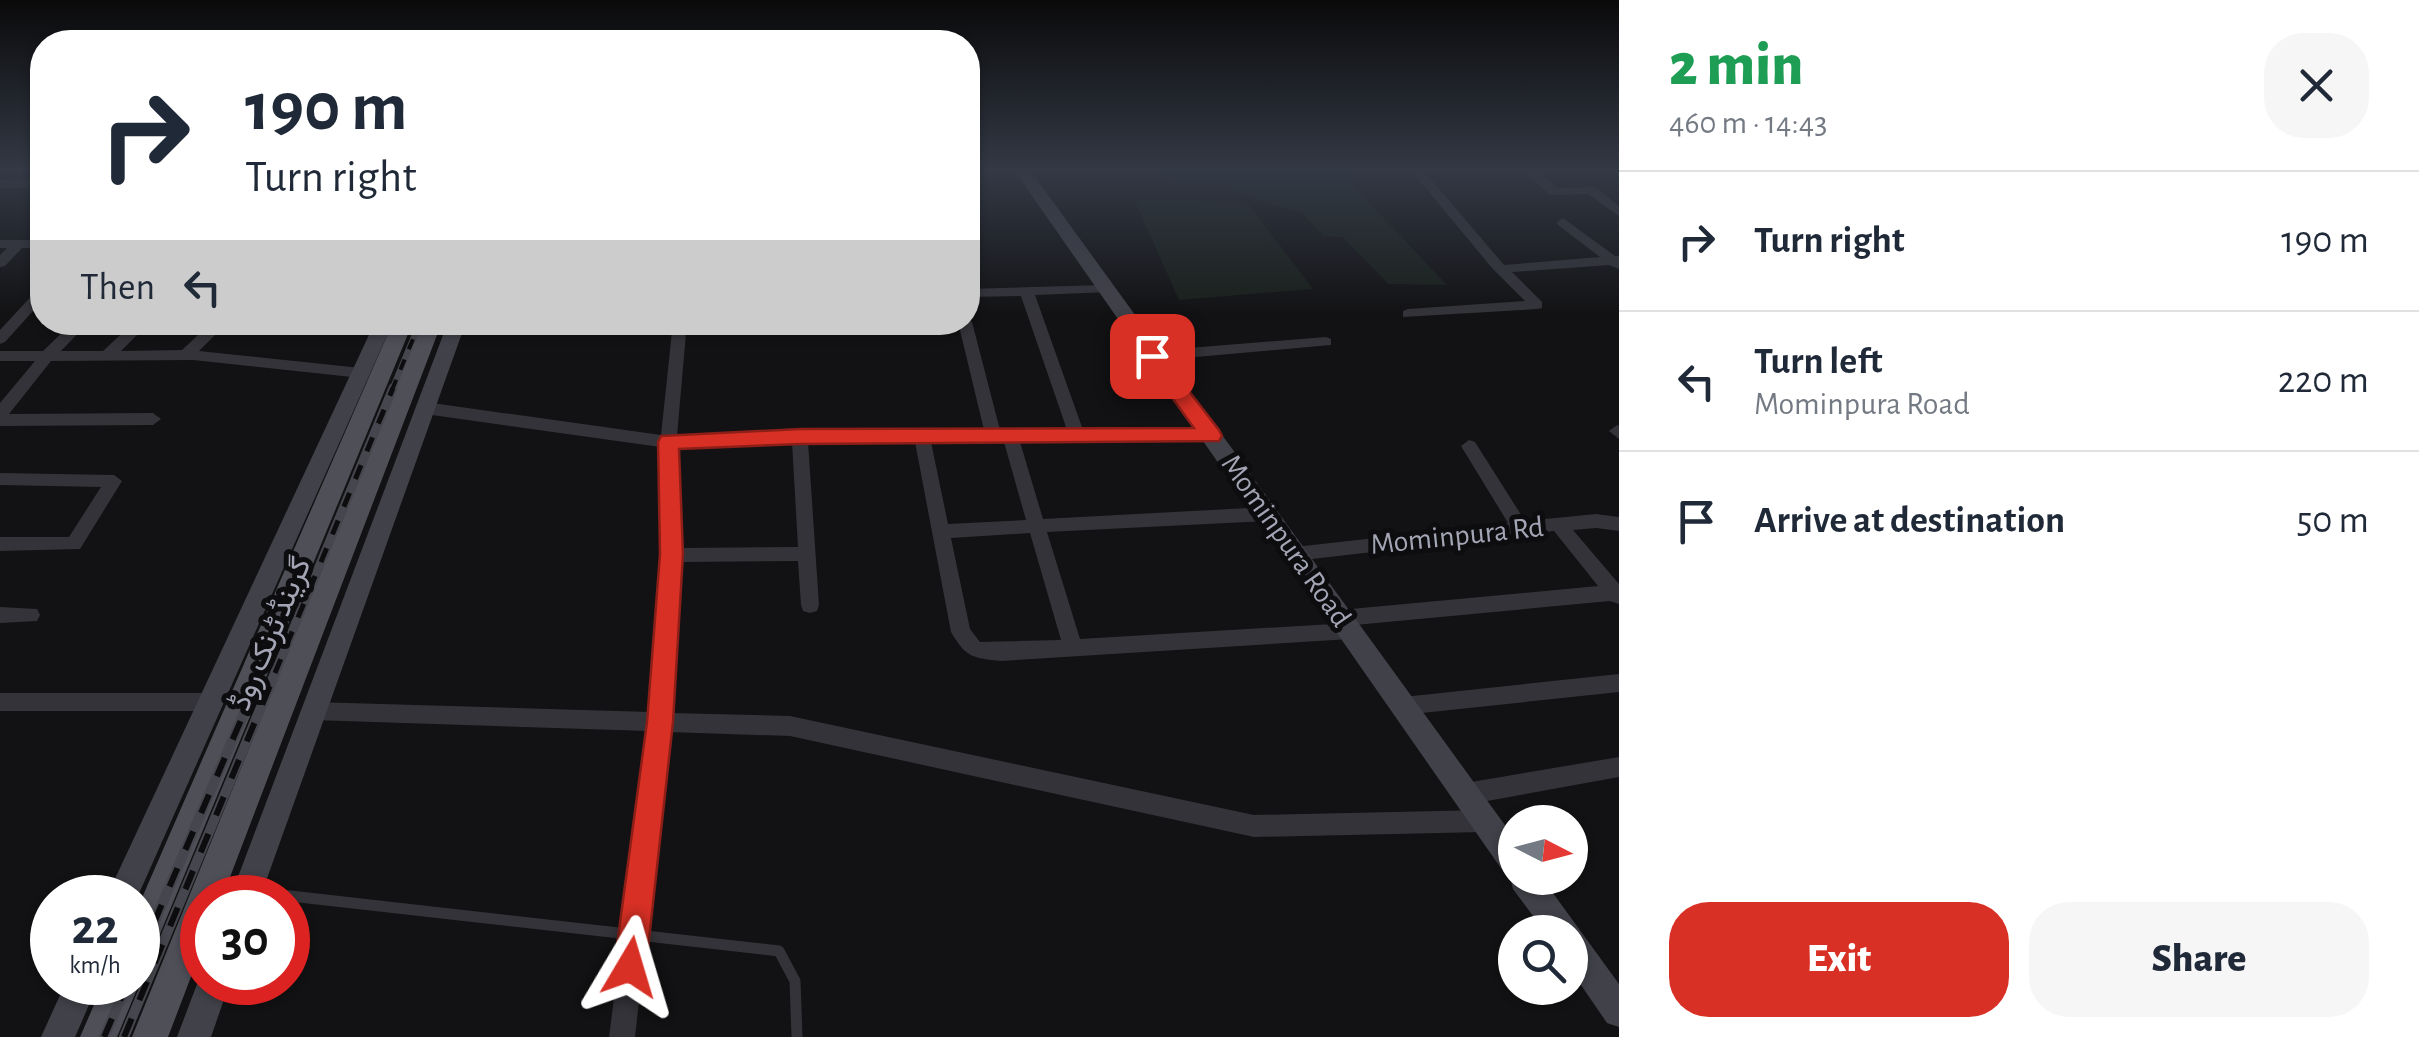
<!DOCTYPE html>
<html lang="en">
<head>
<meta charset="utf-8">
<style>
	:root { --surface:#fff; --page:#f6f6f7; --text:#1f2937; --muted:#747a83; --line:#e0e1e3; --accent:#d93025 }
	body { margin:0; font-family:"Alegreya Sans",Vazirmatn,sans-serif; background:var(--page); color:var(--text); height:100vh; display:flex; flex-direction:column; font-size:38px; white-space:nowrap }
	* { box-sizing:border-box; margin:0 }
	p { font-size:32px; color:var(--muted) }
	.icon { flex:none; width:55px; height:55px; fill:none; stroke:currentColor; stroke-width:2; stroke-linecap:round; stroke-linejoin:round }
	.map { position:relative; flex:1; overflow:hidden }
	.details { display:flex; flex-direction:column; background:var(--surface); width:800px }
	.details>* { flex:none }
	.hud { position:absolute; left:30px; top:30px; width:950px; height:305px; border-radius:40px; box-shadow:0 2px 8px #0004; background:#fff; color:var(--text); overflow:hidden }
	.needle { width:65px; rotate:96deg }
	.buttons { position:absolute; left:1498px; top:805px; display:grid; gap:20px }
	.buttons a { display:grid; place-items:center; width:90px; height:90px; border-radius:50%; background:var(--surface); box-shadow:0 2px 8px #0004; font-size:50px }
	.speed { position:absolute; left:30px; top:875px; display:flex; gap:20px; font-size:50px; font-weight:700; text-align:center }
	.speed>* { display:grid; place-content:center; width:130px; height:130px; border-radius:50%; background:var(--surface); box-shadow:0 2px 8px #0004; line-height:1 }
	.speed small { font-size:25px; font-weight:400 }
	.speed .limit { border:15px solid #d22; background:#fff; color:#111 }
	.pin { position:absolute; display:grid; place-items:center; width:85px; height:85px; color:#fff; margin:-42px; border-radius:20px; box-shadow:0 5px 15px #0006 }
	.me { position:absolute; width:110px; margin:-55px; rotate:7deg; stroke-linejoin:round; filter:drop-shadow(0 0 8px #0008) }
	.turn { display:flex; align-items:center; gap:35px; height:210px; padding:0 50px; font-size:45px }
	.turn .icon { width:130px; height:130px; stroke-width:2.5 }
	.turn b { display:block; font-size:70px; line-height:85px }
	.then { display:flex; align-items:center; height:95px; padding:0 50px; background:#0003; gap:20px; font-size:38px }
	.round { display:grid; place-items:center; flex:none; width:105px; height:105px; border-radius:40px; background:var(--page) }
	.headline { display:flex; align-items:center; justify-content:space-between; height:170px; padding:0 50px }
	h1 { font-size:60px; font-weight:800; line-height:75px; color:#1e9e55 }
	.primary-button { display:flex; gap:20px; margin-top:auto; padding:20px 50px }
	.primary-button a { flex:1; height:115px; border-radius:40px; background:var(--accent); color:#fff; font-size:40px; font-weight:800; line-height:115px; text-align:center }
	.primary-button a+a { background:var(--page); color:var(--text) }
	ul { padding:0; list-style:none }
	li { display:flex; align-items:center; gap:30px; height:140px; padding:0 50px; border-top:2px solid var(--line) }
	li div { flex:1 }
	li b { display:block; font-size:38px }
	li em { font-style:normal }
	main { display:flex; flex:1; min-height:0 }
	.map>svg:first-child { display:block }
	.green { fill:#181f1a }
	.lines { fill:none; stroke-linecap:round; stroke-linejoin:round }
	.lane { stroke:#333339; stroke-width:11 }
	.street { fill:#333339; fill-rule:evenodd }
	.secondary { fill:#414149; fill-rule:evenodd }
	.primary { fill:#4f4f58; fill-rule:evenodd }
	.rail-far2-casing { stroke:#46464e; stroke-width:6 }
	.rail-far1-casing { stroke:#46464e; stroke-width:9 }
	.rail-casing { stroke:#46464e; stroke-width:10 }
	.rail-far2 { stroke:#0d0d0f; stroke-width:4; stroke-dasharray:11; stroke-linecap:butt }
	.rail-far1 { stroke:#0d0d0f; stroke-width:5; stroke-dasharray:15; stroke-linecap:butt }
	.rail { stroke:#0d0d0f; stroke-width:6; stroke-dasharray:20; stroke-linecap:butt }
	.route { fill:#d93025; stroke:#8d1f18; stroke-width:2.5 }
	.labels { text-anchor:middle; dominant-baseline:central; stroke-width:10; stroke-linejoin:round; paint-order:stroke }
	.street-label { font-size:30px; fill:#a3a5b5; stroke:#0d0d0f }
</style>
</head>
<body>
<main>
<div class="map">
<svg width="1619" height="1037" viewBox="0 0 1619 1037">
	<rect width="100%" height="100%" fill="#121214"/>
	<!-- green -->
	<g class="green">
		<path d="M1154 170H1348L1362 195 1447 285 1388 284 1343 237 1324 236 1303 214 1222 188 1179 189Z"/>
		<path d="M1134 199 1246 201 1313 289 1179 300Z"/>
	</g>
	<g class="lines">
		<!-- lane -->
		<path class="lane" d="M255 892 779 951 795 981 797 1037"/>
		<!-- street -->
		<g class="street">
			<path d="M1411 170H1423L1504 265 1600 257 1558 225 1557 222 1563 218 1615 256H1619V269L1609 265 1512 272 1542 302V308L1537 309 1403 317V311L1408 309 1525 301 1492 268Z"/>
			<path d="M1522 170H1535L1557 188 1595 187 1619 206V216L1588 194 1550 195Z"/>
			<path d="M1610 170H1619V176Z"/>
			<path d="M42 179V187L0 188V180Z"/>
			<path d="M0 240H42V248H22L5 266 0 267V255L7 248H0Z"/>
			<path d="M1104 285 1111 289 1109 292 1035 295 1083 430H1211L1219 436 1211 442H1020L1043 519 1267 507 1273 509 1276 514 1273 519 1267 521 1047 532 1080 639 1333 624 1330 618 1333 612 1340 610 1598 586 1554 531 1295 561 1289 559 1286 554 1289 549 1295 547 1508 523 1461 446 1469 440 1475 442 1525 521 1596 514 1619 517V531L1596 528 1573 530 1619 584V604L1610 601 1355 625 1360 631 1357 637 1350 639 1001 661C973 658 966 658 951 632L915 442H808L819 605 817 611 810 613 803 611 801 605 798 561 681 562 671 713 790 716 1254 815 1484 810 1492 813 1495 821 1492 829 1484 832 1254 837 790 736 669 732 635 1037H609L648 731 313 720 306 718 303 711 306 704 313 702 650 712 663 555 660 447 425 414 419 412 417 408 419 404 425 402 661 435 673 322H687L677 436 800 430H984L958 322H968V318L972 322 1000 430H1067L1021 296 968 297V289ZM792 442 798 547 681 548 676 448ZM931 442H1004L1026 520 948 524ZM1030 533 1061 640 980 642 970 629 951 538Z"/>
			<path d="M42 289V301L5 342 0 344V330L37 290Z"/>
			<path d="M73 322H89L61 351H103L134 322H150L121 351 182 350 212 322H228L199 351 361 368 369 373 361 378 193 360 51 361 9 414 153 413 161 419 153 425 0 426V403L35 361H0V351H43Z"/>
			<path d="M1326 337 1331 339V345L1151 361 1144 356 1151 351Z"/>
			<path d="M1617 425 1619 426V439L1609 431Z"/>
			<path d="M0 473 114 475 122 481 80 549 0 551V537H69L101 487 0 485Z"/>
			<path d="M0 607 37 609 40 615 37 621 0 623Z"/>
			<path d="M1619 674V692L1403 715 1396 713 1393 706 1396 699 1403 697Z"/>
			<path d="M0 693H209L216 695 219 702 216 709 209 711H0Z"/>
			<path d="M1619 757V777L1465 805 1457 802 1454 794 1457 786 1465 783Z"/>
		</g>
		<!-- secondary -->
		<g class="secondary">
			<path d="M1014 170H1030L1515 839V878H1542L1619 984V1027L1607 1023 1570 969V932H1545L1513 889 1510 877 1505 874Z"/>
			<path d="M375 322H393L137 898H106Z"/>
			<path d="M448 322H466L260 898H230Z"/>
			<path d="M202 971V982H230L211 1037H177Z"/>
			<path d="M66 982H99L75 1037H41Z"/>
		</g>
		<!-- primary -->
		<g class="primary">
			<path d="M393 322H413L150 958 138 963V907Z"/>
			<path d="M422 322H442L222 898H202V948L168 1037H132Z"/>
			<path d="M138 977 140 982 117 1037H80L104 982H138Z"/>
		</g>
		<defs>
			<path id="rail-far2" d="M392 390 420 322"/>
			<g id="rail-far1">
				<path d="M261 673 264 666"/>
				<path d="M275 673 393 388"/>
			</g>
			<g id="rail">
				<path d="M138 960 262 671"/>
				<path d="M104 1037 128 982"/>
				<path d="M124 1037 276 671"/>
			</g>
		</defs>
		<!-- rail-far2 casing -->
		<use href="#rail-far2" class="rail-far2-casing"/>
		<!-- rail-far1 casing -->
		<use href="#rail-far1" class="rail-far1-casing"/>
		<!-- rail casing -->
		<use href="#rail" class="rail-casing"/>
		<!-- rail-far2 -->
		<use href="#rail-far2" class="rail-far2"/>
		<!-- rail-far1 -->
		<use href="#rail-far1" class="rail-far1"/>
		<!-- rail -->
		<use href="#rail" class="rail"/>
	</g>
	<!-- sky -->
	<linearGradient id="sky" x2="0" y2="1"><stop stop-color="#0a0a0b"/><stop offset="0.54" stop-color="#333945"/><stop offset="1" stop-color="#333945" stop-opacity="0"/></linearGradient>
	<rect width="1619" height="315" fill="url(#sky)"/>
	<!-- route -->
	<path class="route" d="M1152 349 1158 351 1219 430 1222 436 1219 441 800 444 679 449 683 554 673 722 646 967 642 978 630 983 619 978 614 967 647 722 660 554 658 442 661 436 800 429 1194 428 1142 356Z"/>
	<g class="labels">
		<!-- street labels -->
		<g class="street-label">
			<text transform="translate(1457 536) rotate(-6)">Mominpura Rd</text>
			<text transform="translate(1286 541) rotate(55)">Mominpura Road</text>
			<text transform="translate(271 634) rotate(-67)">گرینڈ ٹرنک روڈ</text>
		</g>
	</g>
</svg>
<div class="buttons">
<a><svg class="needle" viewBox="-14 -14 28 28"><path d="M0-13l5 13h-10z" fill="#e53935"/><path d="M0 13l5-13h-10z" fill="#747a83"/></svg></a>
<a><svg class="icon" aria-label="search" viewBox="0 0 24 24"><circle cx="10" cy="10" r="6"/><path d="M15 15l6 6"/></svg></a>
</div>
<div class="speed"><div>22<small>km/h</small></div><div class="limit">30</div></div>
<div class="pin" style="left:1152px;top:356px;background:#d93025"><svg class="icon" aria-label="arrive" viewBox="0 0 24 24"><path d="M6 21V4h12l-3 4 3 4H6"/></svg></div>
<svg class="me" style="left:630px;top:967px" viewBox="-20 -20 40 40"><path d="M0-17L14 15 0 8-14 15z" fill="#d93025" stroke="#fff" stroke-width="4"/></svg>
<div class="hud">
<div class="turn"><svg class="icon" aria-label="right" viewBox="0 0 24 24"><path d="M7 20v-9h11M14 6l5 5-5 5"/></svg><div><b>190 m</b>Turn right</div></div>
<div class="then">Then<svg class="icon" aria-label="left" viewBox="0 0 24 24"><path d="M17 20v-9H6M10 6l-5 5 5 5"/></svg></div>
</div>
</div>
<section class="details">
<div class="headline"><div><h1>2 min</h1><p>460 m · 14:43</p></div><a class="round"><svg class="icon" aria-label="close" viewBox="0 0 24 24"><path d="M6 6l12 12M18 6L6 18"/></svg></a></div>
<ul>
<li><svg class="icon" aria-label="right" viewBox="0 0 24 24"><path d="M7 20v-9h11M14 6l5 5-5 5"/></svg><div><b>Turn right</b></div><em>190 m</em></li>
<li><svg class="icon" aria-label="left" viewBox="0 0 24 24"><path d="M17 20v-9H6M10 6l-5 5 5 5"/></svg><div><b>Turn left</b><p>Mominpura Road</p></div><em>220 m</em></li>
<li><svg class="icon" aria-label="arrive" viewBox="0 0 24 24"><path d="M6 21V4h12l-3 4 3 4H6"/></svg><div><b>Arrive at destination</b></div><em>50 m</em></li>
</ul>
<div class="primary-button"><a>Exit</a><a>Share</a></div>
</section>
</main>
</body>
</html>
